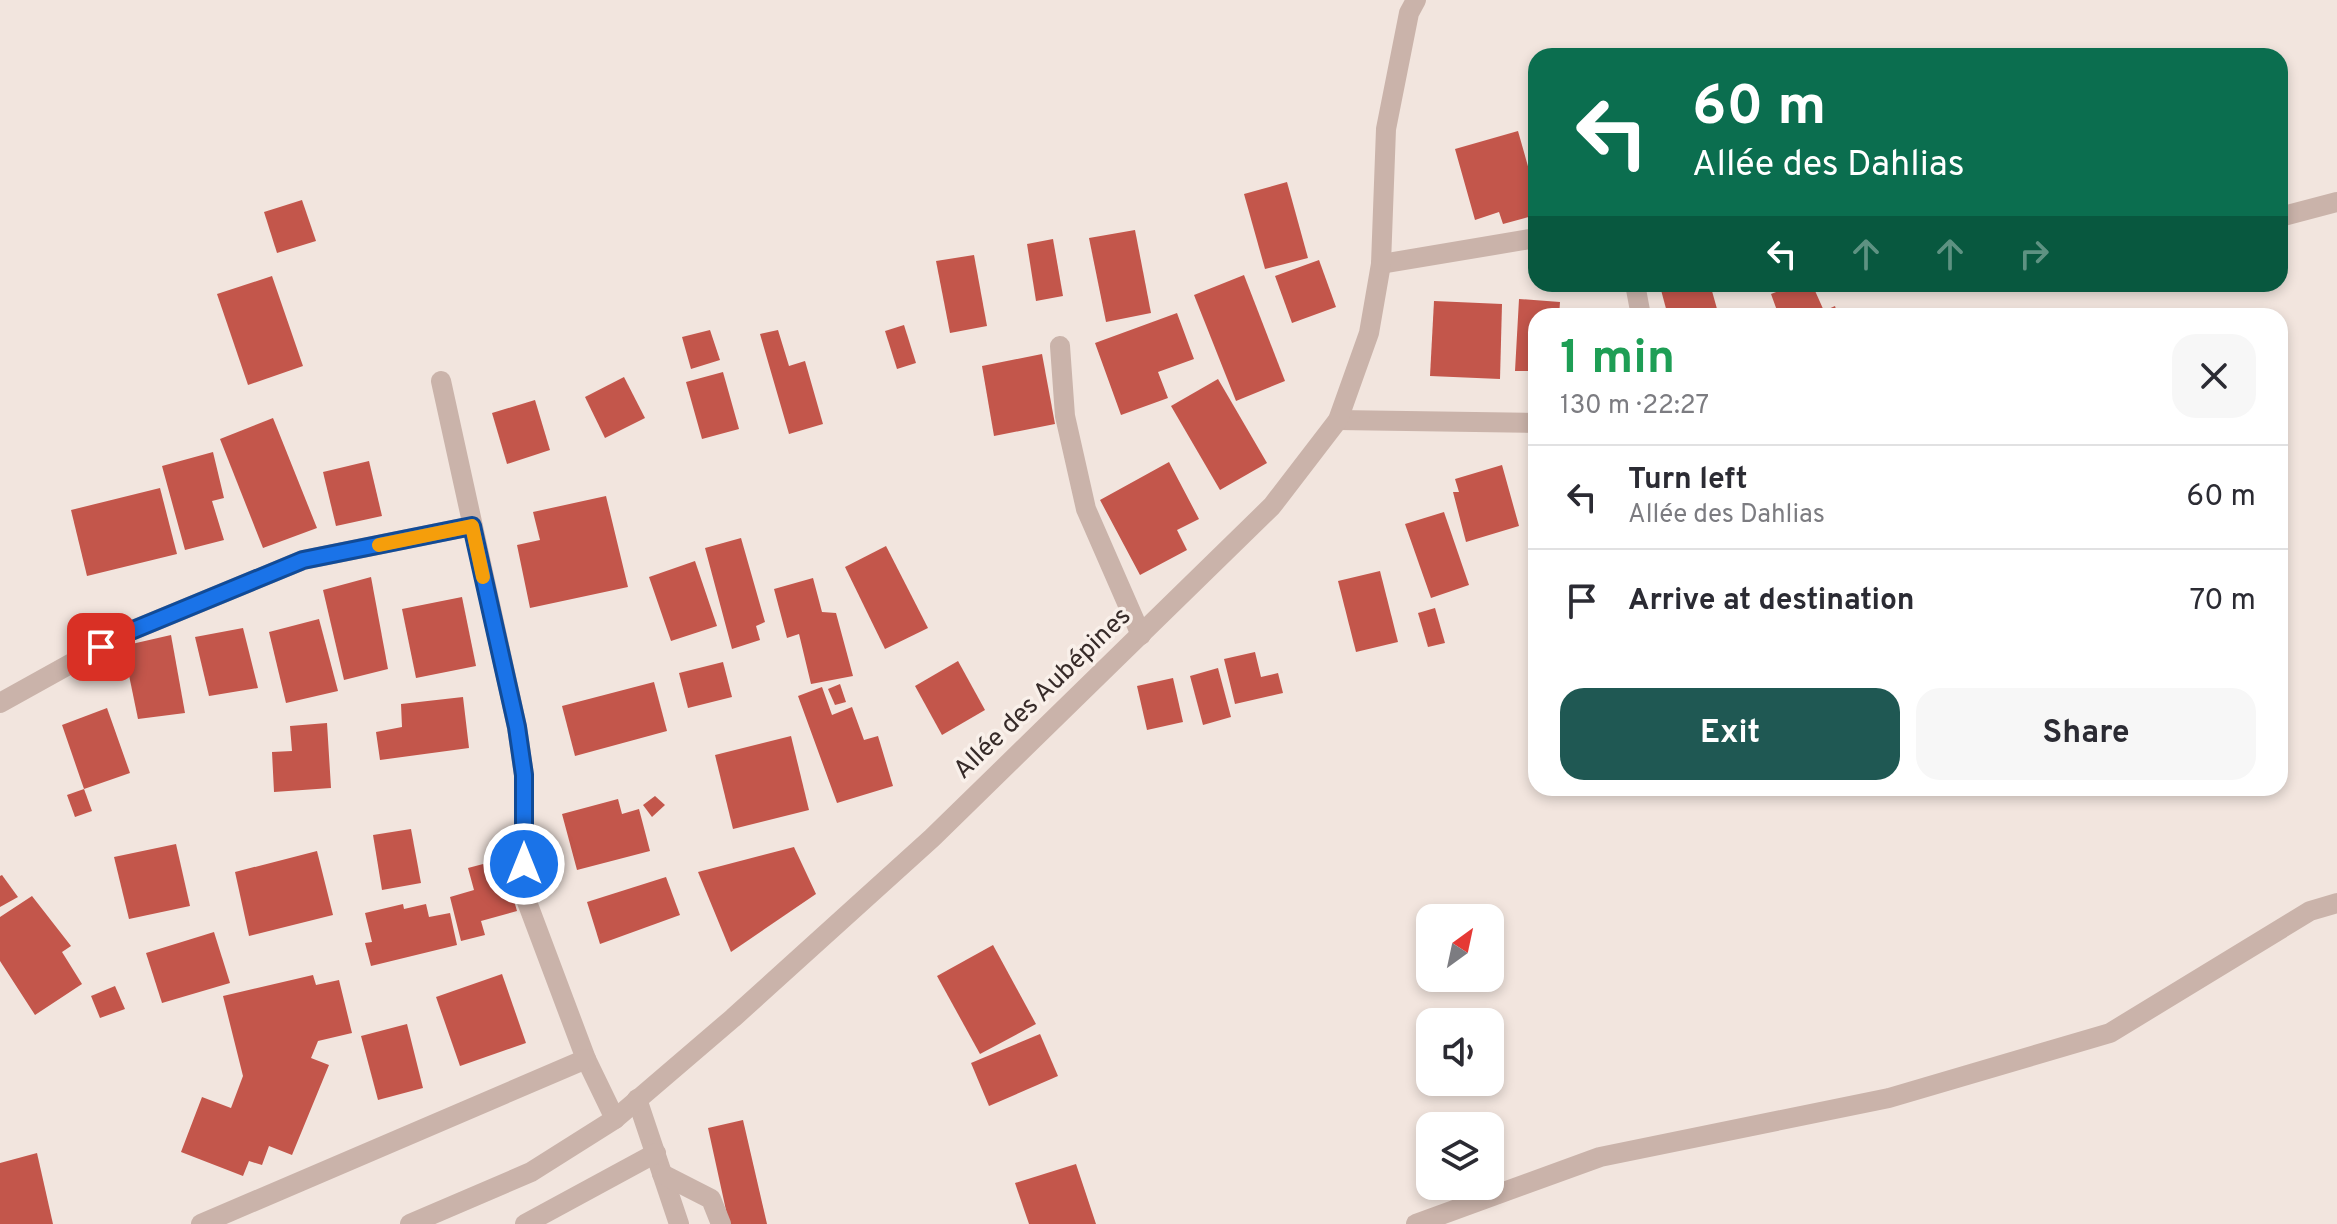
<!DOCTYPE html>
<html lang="en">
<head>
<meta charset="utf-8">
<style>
	:root { --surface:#fff; --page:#f7f7f7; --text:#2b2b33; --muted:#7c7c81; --line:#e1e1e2; --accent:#1f5853 }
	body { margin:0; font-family:Overpass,sans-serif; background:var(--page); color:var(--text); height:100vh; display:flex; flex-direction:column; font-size:30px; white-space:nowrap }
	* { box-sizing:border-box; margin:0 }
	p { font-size:26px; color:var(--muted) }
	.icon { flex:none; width:44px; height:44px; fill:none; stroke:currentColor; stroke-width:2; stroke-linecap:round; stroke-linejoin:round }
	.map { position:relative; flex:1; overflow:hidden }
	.details { position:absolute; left:1528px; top:308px; width:760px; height:488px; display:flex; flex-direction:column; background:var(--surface); border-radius:24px; box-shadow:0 4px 12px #0003 }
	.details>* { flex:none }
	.hud { position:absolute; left:1528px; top:48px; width:760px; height:244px; border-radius:24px; box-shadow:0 4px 12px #0003; background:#0b6e4f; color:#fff; overflow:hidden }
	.needle { width:52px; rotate:33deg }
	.buttons { position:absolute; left:1416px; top:904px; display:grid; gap:16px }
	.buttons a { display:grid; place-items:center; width:88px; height:88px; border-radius:16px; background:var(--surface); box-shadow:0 4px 12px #0003; font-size:40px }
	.pin { position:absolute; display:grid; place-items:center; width:68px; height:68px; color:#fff; margin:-34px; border-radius:16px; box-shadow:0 4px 12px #0006 }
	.me { position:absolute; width:88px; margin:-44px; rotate:0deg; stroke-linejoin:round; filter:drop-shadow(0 0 6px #0008) }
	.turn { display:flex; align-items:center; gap:28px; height:168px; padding:0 32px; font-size:36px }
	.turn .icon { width:104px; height:104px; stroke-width:2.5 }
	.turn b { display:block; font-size:56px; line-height:68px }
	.lanes { display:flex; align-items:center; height:76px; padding:0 32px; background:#0003; justify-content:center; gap:40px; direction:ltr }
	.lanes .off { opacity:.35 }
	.round { display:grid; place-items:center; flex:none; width:84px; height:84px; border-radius:24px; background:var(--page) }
	.summary { display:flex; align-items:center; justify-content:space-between; height:136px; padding:0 32px }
	h1 { font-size:48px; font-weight:700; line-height:60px; color:#1e9e55 }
	.cta { display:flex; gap:16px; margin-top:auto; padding:16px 32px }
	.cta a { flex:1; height:92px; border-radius:24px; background:var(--accent); color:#fff; font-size:32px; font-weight:700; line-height:92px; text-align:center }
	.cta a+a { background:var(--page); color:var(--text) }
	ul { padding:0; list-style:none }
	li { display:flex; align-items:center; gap:24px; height:104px; padding:0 32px; border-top:2px solid var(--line) }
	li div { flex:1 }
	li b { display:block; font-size:30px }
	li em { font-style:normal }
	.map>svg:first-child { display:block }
	.building { fill:#c3564b }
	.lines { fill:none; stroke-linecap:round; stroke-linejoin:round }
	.minor { stroke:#cab3aa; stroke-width:20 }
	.route-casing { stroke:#114b97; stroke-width:20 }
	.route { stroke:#1a73e8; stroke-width:14 }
	.slow { stroke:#f59e0b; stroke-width:14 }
	.labels { text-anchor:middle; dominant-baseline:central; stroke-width:7; stroke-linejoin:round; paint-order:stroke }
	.street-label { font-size:26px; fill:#372b29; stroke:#f9f0ea }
</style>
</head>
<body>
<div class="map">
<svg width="2337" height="1224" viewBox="0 0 2337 1224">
	<rect width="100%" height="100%" fill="#f2e5de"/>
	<!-- building -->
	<g class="building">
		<path d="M1518 131 1531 177 1536 176V215L1503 224 1499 212 1475 220 1455 149Z"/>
		<path d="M1287 182 1308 258 1265 269 1244 194Z"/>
		<path d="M302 200 316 241 277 253 264 212Z"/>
		<path d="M1135 230 1151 313 1106 322 1089 238Z"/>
		<path d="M1053 239 1063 296 1036 301 1027 244Z"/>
		<path d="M974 255 987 326 950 333 936 261Z"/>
		<path d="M1319 260 1336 307 1292 323 1275 276Z"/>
		<path d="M1244 275 1285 381 1236 401 1194 295Z"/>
		<path d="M272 276 303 366 248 385 217 294Z"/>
		<path d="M1685 284H1710L1719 316H1668L1661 290Z"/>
		<path d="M1796 284H1812L1824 311 1835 306 1838 316H1779L1771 294Z"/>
		<path d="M1519 299 1560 302 1559 316H1536V371H1515Z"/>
		<path d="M1434 301 1502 304 1500 379 1430 376Z"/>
		<path d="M1968 308 1970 316H1930V314Z"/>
		<path d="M1177 313 1194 359 1158 372 1168 398 1121 415 1095 343Z"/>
		<path d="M904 325 916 363 897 369 885 331Z"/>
		<path d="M710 330 720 360 691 369 682 337Z"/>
		<path d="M778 330 789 366 805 361 823 424 789 434 760 334Z"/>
		<path d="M1042 354 1055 424 994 436 982 366Z"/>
		<path d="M723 372 739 429 702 439 686 382Z"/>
		<path d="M624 377 645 418 605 438 585 397Z"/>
		<path d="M1218 379 1267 463 1220 490 1171 406Z"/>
		<path d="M535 400 550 450 507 464 492 413Z"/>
		<path d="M273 418 317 528 263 548 220 439Z"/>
		<path d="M213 452 224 498 212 501 224 540 185 550 162 466Z"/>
		<path d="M369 461 382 516 336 526 323 472Z"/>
		<path d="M1169 462 1199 519 1177 530 1187 550 1140 575 1100 500Z"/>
		<path d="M1502 465 1519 526 1466 542 1453 492H1459L1455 479Z"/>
		<path d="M160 488 177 554 87 576 71 510Z"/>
		<path d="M606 496 628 587 530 608 517 545 540 540 533 512Z"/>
		<path d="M1444 512 1469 585 1431 598 1405 524Z"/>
		<path d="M741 538 765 622 756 626 760 640 732 649 705 548Z"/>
		<path d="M886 546 928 628 885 649 845 567Z"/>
		<path d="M695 561 717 626 671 641 649 577Z"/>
		<path d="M1380 571 1398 642 1356 652 1338 581Z"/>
		<path d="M371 577 388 669 344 680 323 590Z"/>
		<path d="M813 578 822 612 836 613 853 676 811 684 799 634 787 638 774 589Z"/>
		<path d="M462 597 476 666 416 678 402 609Z"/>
		<path d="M1435 608 1445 643 1428 647 1418 613Z"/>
		<path d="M319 619 338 691 286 703 269 632Z"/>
		<path d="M243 628 258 688 209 696 195 637Z"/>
		<path d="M171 635 185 713 138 719 123 646Z"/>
		<path d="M1255 652 1261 677 1278 673 1283 693 1235 704 1224 659Z"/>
		<path d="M958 661 985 710 942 735 915 686Z"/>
		<path d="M723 662 732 697 688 708 679 673Z"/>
		<path d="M1218 668 1231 717 1203 725 1190 676Z"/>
		<path d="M1173 678 1183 722 1147 730 1137 686Z"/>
		<path d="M654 682 667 731 575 756 562 706Z"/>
		<path d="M840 684 846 702 835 705 828 689Z"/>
		<path d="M822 687 832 715 852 707 864 740 878 736 893 786 837 803 798 696Z"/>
		<path d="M463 697 469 748 380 760 376 732 402 727 401 704Z"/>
		<path d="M107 708 130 773 84 789 62 725Z"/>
		<path d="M327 723 331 788 274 792 272 752 292 751 290 726Z"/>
		<path d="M791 736 809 810 733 829 715 755Z"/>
		<path d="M84 789 92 811 75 817 67 795Z"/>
		<path d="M655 796 665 805 652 817 643 805Z"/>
		<path d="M618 799 622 814 639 809 650 851 577 870 562 814Z"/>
		<path d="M411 829 421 883 382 890 373 835Z"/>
		<path d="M176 844 190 906 129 919 114 857Z"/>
		<path d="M794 847 816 894 731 952 698 872Z"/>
		<path d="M317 851 333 915 249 936 235 872Z"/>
		<path d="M502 859 517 911 481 921 485 935 461 941 450 897 474 890 468 868Z"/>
		<path d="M2 875 18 897 0 907V876Z"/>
		<path d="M666 877 680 915 600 944 587 902Z"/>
		<path d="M32 896 71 946 62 952 82 984 35 1015 0 961V917Z"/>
		<path d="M403 904 404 909 426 904 429 917 450 913 457 945 371 966 365 943 372 942 365 913Z"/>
		<path d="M214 932 230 983 162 1003 146 953Z"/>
		<path d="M993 945 1036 1024 980 1054 937 976Z"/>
		<path d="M502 974 526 1043 460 1066 436 997Z"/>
		<path d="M313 975 316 985 339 980 352 1033 318 1041 311 1058 329 1065 292 1155 269 1146 262 1165 249 1161 243 1176 181 1152 202 1097 231 1108 243 1076 223 996Z"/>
		<path d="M115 986 125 1009 100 1018 91 996Z"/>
		<path d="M407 1024 423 1088 378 1100 361 1036Z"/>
		<path d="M1040 1034 1058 1076 989 1106 971 1063Z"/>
		<path d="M743 1120 767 1224H729L708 1128Z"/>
		<path d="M37 1153 53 1224H0V1163Z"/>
		<path d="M1076 1164 1096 1224H1029L1015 1183Z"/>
	</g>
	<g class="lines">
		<!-- minor -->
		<g class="minor">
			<path d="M2280 217 2337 202"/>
			<path d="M1381 264 1536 238"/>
			<path d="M1635 284 1641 316"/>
			<path d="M1060 346 1065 416 1086 509 1141 635"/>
			<path d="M441 381 517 727 524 775V894L586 1059 615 1119"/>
			<path d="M1338 420 1536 423"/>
			<path d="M0 703 126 633 303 560 472 526"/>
			<path d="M637 1099 679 1224"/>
			<path d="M662 1174 711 1199 721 1224"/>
			<path d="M201 1224 586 1059"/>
			<path d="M410 1224 531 1172 615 1119 733 1018 932 838 1272 506 1338 420 1369 333 1381 264 1386 129 1409 13 1416 0"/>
			<path d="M525 1224 656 1153"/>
			<path d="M1416 1224 1600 1157 1889 1098 2110 1033 2310 911 2337 903"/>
		</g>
	</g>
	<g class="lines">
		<defs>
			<path id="route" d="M101 647 126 633 303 560 472 526 517 727 524 775V864"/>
		</defs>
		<!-- route casing -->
		<use href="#route" class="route-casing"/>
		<!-- route -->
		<use href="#route" class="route"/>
		<!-- slow -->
		<path class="slow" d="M379 545 472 526 483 577"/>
	</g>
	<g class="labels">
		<!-- street labels -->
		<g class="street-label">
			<text transform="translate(1043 694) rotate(-44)">Allée des Aubépines</text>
		</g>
	</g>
</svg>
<div class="buttons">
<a><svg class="needle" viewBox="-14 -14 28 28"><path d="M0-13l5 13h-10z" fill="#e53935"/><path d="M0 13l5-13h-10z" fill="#7c7c81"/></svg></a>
<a><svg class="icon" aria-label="sound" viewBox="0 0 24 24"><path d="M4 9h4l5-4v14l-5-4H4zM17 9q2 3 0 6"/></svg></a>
<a><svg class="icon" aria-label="layers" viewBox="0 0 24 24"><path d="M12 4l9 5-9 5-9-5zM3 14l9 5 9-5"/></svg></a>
</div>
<div class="pin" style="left:101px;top:647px;background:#d93025"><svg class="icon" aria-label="arrive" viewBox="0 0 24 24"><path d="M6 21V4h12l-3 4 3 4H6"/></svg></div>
<svg class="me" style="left:524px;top:864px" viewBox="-20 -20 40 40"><circle r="17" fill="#1a73e8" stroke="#fff" stroke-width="3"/><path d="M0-11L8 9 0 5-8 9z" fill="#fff"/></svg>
<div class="hud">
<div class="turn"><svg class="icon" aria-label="left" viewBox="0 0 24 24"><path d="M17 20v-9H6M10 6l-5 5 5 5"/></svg><div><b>60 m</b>Allée des Dahlias</div></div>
<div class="lanes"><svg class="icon" aria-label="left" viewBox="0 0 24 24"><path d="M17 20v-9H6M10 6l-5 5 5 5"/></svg><svg class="icon off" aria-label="ahead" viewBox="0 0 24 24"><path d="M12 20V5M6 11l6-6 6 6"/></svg><svg class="icon off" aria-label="ahead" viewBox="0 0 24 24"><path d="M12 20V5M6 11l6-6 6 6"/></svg><svg class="icon off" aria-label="right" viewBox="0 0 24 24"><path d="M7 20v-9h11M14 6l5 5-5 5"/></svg></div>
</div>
<section class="details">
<div class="summary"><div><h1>1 min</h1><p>130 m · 22:27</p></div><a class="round"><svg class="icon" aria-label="close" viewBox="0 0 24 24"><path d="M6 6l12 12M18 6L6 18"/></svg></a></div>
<ul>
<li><svg class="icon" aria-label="left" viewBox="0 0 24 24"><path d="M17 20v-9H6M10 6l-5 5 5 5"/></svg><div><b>Turn left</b><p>Allée des Dahlias</p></div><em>60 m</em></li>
<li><svg class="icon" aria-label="arrive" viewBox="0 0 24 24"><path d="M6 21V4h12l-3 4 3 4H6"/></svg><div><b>Arrive at destination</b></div><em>70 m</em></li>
</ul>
<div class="cta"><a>Exit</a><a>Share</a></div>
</section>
</div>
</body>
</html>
